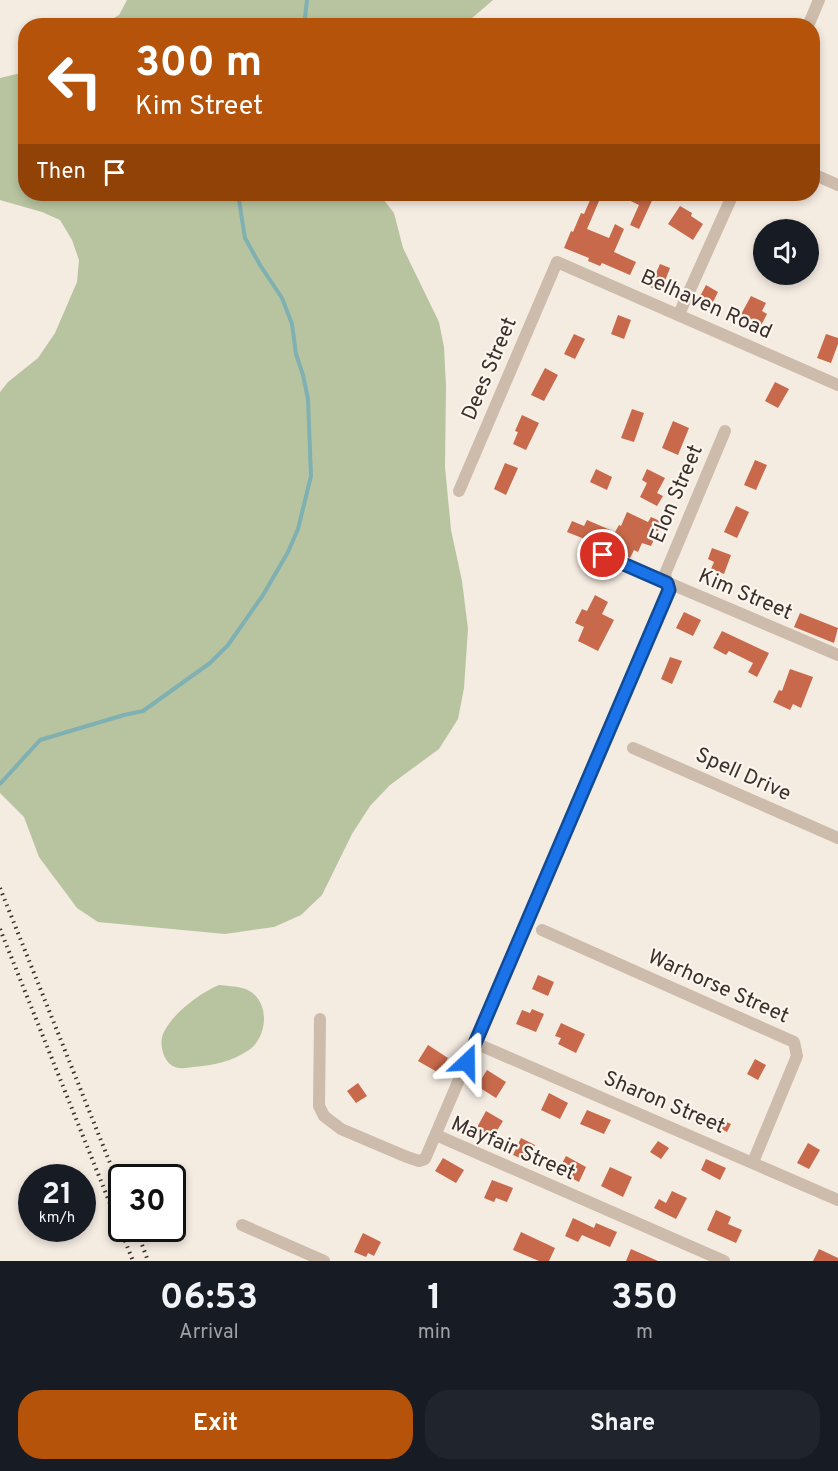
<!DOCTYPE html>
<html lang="en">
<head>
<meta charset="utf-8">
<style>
	:root { --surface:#171b24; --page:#20242c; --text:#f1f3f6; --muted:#9ea1a6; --accent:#b45309 }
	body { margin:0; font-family:Overpass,sans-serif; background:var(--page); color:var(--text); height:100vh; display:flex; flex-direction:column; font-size:22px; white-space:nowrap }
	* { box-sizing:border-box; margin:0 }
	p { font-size:20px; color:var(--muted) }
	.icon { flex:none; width:33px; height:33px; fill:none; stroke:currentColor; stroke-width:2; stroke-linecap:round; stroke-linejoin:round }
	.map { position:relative; height:1261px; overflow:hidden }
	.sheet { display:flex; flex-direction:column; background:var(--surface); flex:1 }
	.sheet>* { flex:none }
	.banner { position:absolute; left:18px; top:18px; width:802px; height:183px; border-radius:24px; box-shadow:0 3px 9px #0003; background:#b45309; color:#fff; overflow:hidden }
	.buttons { position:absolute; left:753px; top:219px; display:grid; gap:12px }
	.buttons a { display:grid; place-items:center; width:66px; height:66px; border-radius:50%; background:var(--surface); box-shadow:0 3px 9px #0003; font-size:30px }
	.speed { position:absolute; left:18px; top:1164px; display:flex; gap:12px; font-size:30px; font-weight:700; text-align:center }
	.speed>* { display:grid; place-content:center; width:78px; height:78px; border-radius:50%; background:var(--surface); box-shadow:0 3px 9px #0003; line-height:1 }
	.speed small { font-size:15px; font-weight:400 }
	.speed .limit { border:3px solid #111; border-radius:9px; background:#fff; color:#111 }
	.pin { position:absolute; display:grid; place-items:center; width:51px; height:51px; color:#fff; margin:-26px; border:3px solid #fff; border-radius:50%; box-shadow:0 2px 6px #0007 }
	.me { position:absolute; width:66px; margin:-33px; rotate:23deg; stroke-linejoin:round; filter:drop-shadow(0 0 4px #0008) }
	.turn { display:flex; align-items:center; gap:21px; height:126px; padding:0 18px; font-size:27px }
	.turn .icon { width:78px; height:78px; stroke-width:2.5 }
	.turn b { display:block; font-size:42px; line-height:51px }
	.then { display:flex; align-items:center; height:57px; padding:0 18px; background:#0003; gap:12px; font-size:22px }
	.eta { display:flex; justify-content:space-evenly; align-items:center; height:102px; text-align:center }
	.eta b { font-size:36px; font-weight:700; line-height:42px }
	.cta { display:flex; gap:12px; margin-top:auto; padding:12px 18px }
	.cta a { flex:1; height:69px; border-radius:24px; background:var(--accent); color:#fff; font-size:24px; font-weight:700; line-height:69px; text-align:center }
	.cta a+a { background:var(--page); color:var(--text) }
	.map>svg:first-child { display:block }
	.green { fill:#b8c4a0 }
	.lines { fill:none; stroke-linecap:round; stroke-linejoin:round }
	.stream { stroke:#7fb0b2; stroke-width:4 }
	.building { fill:#c8694b }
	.street { stroke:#cdbbac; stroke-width:12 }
	.rail { stroke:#3b302b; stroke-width:4; stroke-dasharray:1.5 4.5; stroke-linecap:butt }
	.route-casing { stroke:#114b97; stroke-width:15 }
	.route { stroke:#1a73e8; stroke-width:10 }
	.labels { text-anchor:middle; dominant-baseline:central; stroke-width:4.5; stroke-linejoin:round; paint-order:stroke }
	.street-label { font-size:21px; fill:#3b302b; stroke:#fbf5ee }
</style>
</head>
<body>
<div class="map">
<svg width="838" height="1261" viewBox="0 0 838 1261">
	<rect width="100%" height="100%" fill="#f4ebe1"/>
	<!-- green -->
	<g class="green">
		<path d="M127 0H493L464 25H102L119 15Z"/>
		<path d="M25 72 26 194H379L394 213 403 248 439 322 444 347 446 386 445 467 451 530 462 581 468 629 464 688 458 719 439 749 390 785 370 806 352 834 322 895 301 915 274 927 225 934 98 922 77 908 39 857 24 817 0 793V392L8 382 38 358 55 333 77 282 79 260 72 240 60 220 42 212 0 200V78Z"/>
		<path d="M219 985C226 986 235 986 242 988 270 995 270 1035 249 1050 231 1062 214 1065 193 1067 187 1068 181 1069 175 1067 163 1063 158 1042 164 1032 173 1013 200 993 219 985Z"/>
	</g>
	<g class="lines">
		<!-- stream -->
		<g class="stream">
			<path d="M304 26 307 0"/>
			<path d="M0 784 40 740 124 715 143 711 210 663 228 645 263 595 288 552 298 529 311 476 308 399 303 375 296 354 292 324 282 298 260 265 245 238 238 194"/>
		</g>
	</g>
	<!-- building -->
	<g class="building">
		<path d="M616 194H655L639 229 630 225 639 205Z"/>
		<path d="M591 198 599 201 587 229 609 238 615 224 624 229 614 252 636 262 630 275 602 263 600 266 588 261 589 258 564 248 571 231 573 232 581 213 584 214Z"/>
		<path d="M680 206 692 213 691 216 703 224 693 240 668 224Z"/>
		<path d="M660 264 670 268 661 291 650 287Z"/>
		<path d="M706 285 718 292 710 308 697 302Z"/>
		<path d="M751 296 766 303 762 311 767 314 759 329 739 318Z"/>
		<path d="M618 315 631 320 624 339 611 334Z"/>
		<path d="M574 334 585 339 575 359 564 354Z"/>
		<path d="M826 334 838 338V344L831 363 817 358Z"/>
		<path d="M545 368 558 375 544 401 531 395Z"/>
		<path d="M775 382 789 389 778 408 765 401Z"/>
		<path d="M632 409 644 413 634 442 621 438Z"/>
		<path d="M522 415 539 423 526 450 513 444 518 432 515 431Z"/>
		<path d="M673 421 689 428 678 455 662 448Z"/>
		<path d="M755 460 767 465 756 490 744 485Z"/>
		<path d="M505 463 518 468 506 495 494 489Z"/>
		<path d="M596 469 612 477 607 490 590 482Z"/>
		<path d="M647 469 665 478 657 493 663 496 657 506 640 497 647 483 642 480Z"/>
		<path d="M736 506 749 512 737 538 724 532Z"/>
		<path d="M627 512 648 522 651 517 662 522 651 546 642 543 638 552 634 550 630 558 616 551 620 544 601 535 597 544 567 532 572 521 584 526 587 520 615 532 619 525 621 526Z"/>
		<path d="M712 548 731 555 724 574 711 569 714 562 708 559Z"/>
		<path d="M595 595 608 602 602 614 614 620 598 651 578 641 584 627 575 623 582 609 587 611Z"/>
		<path d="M684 612 701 620 693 636 676 628Z"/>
		<path d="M800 613 838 628 834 643 794 627Z"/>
		<path d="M722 631 769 653 757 677 748 672 753 663 729 651 726 655 713 648Z"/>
		<path d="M670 657 682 661 672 684 661 679Z"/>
		<path d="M790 669 813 677 801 708 793 704 790 710 773 702 779 690 782 691Z"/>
		<path d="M538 975 554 982 548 996 532 989Z"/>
		<path d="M532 1009 544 1014 536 1032 516 1024 522 1010 530 1013Z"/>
		<path d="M561 1023 585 1034 576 1053 558 1044 561 1038 555 1036Z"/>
		<path d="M428 1045 448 1058 439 1073 418 1061Z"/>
		<path d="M755 1059 766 1065 758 1080 747 1074Z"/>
		<path d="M487 1070 506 1082 496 1098 477 1086Z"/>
		<path d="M358 1083 367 1096 356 1103 347 1091Z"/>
		<path d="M549 1093 568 1103 560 1119 541 1110Z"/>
		<path d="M587 1110 611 1120 604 1134 580 1124Z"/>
		<path d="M486 1111 503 1121 493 1137 487 1133 484 1137 475 1131Z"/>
		<path d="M715 1117 731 1124 727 1132 711 1124Z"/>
		<path d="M521 1138 535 1145 527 1161 513 1155Z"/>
		<path d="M658 1141 669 1148 661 1159 650 1152Z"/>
		<path d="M808 1143 820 1150 809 1169 797 1163Z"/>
		<path d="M566 1156 586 1167 579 1182 558 1171Z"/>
		<path d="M443 1158 464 1170 456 1183 435 1171Z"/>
		<path d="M706 1159 726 1168 720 1180 701 1170Z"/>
		<path d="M610 1167 632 1177 623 1197 601 1186Z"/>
		<path d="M492 1180 513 1188 507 1202 496 1198 494 1202 484 1198Z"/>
		<path d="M672 1191 687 1198 676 1219 654 1208 659 1199 666 1203Z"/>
		<path d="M716 1210 731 1217 728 1224 742 1230 736 1243 707 1230Z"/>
		<path d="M573 1218 594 1228 596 1223 617 1232 610 1247 582 1235 578 1242 565 1236Z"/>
		<path d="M521 1232 555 1248 549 1261H539L513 1250Z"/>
		<path d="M363 1233 381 1242 374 1256 368 1253 366 1257 354 1252Z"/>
		<path d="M631 1249 658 1261H626Z"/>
		<path d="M819 1249 838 1258V1261H813Z"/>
	</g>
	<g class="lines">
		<!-- street -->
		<g class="street">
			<path d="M808 26 819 0"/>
			<path d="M813 174 838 185"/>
			<path d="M679 314 733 194"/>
			<path d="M459 491 557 262 838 385"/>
			<path d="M603 555 838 655"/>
			<path d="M633 748 838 838"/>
			<path d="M542 930 794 1042 797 1056 753 1162"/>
			<path d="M320 1019 319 1106 324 1116 341 1129 407 1157 419 1161 425 1159 669 590 665 574 725 431"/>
			<path d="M475 1043 838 1200"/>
			<path d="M436 1135 724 1261"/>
			<path d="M242 1225 324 1261"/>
		</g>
		<!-- rail -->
		<g class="rail">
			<path d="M0 888 122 1193"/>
			<path d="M0 929 133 1261"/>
			<path d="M136 1228 148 1261"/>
		</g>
	</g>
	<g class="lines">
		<defs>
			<path id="route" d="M467 1062 669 590 667 583 603 555"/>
		</defs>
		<!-- route casing -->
		<use href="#route" class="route-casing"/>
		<!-- route -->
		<use href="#route" class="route"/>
	</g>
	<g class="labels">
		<!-- street labels -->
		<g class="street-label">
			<text transform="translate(706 305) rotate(24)">Belhaven Road</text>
			<text transform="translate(490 369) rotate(-67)">Dees Street</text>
			<text transform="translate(677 494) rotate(-67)">Elon Street</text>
			<text transform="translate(745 595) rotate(23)">Kim Street</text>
			<text transform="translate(743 775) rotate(24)">Spell Drive</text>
			<text transform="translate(718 987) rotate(24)">Warhorse Street</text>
			<text transform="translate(664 1103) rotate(23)">Sharon Street</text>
			<text transform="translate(513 1149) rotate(23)">Mayfair Street</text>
		</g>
	</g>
</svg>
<div class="buttons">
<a><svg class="icon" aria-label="sound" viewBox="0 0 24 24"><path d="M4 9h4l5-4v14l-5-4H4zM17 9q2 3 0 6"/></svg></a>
</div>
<div class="speed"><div>21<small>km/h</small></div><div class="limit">30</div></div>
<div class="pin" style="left:603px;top:555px;background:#d93025"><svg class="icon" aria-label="arrive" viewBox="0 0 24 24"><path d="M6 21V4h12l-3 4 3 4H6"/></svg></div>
<svg class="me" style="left:467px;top:1062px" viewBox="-20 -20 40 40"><path d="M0-17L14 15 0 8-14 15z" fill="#1a73e8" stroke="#fff" stroke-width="4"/></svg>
<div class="banner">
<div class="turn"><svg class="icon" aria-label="left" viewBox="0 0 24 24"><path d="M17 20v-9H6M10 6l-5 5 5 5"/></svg><div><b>300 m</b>Kim Street</div></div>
<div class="then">Then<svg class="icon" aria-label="arrive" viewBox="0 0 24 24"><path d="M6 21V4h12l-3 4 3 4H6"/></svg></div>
</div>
</div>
<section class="sheet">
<div class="eta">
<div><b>06:53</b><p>Arrival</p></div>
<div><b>1</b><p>min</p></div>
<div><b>350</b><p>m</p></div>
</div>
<div class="cta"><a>Exit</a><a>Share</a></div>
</section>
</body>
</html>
